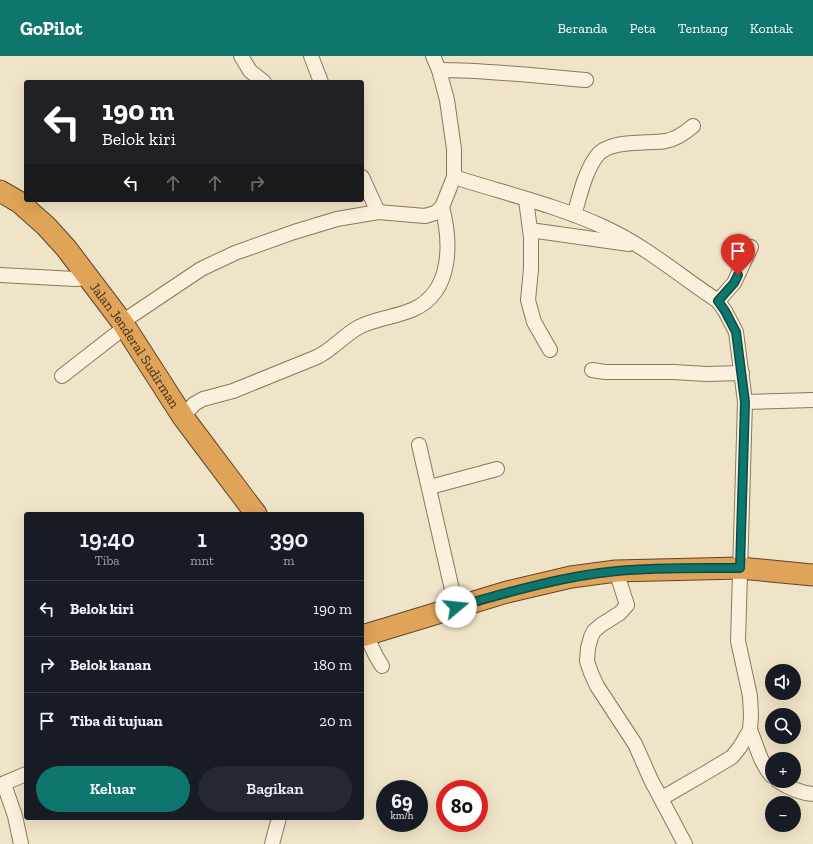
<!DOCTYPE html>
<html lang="id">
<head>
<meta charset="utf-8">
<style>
	:root { --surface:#171b24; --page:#242831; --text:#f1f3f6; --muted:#9ea1a6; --line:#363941; --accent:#0f766e }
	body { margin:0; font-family:"Zilla Slab",serif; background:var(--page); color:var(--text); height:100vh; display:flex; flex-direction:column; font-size:15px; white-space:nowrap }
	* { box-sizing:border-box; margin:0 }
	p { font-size:13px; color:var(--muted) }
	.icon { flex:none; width:22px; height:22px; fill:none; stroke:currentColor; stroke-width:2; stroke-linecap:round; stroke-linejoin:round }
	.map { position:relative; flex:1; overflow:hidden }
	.details { position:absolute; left:24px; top:456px; width:340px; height:308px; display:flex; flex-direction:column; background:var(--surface); border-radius:4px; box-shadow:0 4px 16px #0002 }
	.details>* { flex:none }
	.banner { position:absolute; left:24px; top:24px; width:340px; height:122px; border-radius:4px; box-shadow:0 4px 16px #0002; background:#202124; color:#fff; overflow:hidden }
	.tools { position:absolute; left:765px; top:608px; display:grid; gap:8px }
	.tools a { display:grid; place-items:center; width:36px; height:36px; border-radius:50%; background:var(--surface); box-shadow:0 4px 16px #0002; font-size:20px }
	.speed { position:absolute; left:376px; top:724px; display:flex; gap:8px; font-size:20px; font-weight:700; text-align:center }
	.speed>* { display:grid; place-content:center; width:52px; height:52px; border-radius:50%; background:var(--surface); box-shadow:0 4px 16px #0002; line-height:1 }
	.speed small { font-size:10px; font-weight:400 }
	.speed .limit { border:6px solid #d22; background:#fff; color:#111 }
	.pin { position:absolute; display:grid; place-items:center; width:34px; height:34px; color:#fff; margin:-41px -17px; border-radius:50% 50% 50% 0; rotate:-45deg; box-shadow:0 0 4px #0007 }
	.pin .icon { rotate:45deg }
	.me { position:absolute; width:44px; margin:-22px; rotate:73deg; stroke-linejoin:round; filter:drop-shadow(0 0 3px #0008) }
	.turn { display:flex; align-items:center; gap:14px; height:84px; padding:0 12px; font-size:18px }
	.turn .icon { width:52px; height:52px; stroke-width:2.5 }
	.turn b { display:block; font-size:28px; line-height:34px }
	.lanes { display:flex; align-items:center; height:38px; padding:0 12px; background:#0003; justify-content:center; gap:20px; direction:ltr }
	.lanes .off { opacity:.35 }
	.eta { display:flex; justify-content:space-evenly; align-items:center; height:68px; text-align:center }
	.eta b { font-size:24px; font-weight:600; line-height:28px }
	.primary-button { display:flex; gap:8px; margin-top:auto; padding:8px 12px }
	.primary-button a { flex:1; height:46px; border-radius:24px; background:var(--accent); color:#fff; font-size:16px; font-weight:600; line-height:46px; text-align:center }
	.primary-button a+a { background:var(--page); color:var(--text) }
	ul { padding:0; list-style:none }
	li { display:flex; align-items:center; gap:12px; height:56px; padding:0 12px; border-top:1px solid var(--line) }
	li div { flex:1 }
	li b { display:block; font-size:15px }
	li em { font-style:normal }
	header { display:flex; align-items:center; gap:24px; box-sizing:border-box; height:56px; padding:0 20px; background:var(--accent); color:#fff }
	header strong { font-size:19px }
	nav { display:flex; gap:22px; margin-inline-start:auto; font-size:14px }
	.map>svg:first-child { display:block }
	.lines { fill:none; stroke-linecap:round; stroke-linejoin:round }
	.minor-casing { stroke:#8d765c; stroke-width:16 }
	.highway-casing { stroke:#5b4430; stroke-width:23 }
	.minor { stroke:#faf1dc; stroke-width:14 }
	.highway { stroke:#e0a458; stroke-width:21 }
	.route-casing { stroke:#0a4d48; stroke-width:10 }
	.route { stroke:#0f766e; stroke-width:7 }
	.labels { text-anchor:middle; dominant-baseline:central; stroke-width:3; stroke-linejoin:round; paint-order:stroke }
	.street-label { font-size:14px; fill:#3d2e20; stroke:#f7eed8 }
</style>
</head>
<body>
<header>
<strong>GoPilot</strong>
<nav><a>Beranda</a><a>Peta</a><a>Tentang</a><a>Kontak</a></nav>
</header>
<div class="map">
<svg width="813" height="788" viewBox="0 0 813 788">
	<rect width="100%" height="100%" fill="#f0e4c8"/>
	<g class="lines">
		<defs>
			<g id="minor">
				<path d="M241 0 250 15 264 26"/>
				<path d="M311 0 321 26"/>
				<path d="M439 14C488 14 537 20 586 24"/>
				<path d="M362 121 378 156"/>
				<path d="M454 121C504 137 559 150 606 172 647 191 681 221 718 245L725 255 736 276 745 346 738 585 750 640 751 660 750 674 740 691 732 701 707 716 662 742"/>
				<path d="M526 144 531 181V213L528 244 534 266 550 294"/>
				<path d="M574 159C580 140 584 118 596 101 608 83 646 88 666 85 676 83 685 77 693 70"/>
				<path d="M530 174 629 188"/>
				<path d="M0 219 75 223 89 222"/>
				<path d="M718 245 734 227 751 191"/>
				<path d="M122 266 201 213 235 197 294 176 337 163 378 156 425 160 435 157 442 151 454 121V93L447 44 439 14 433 0"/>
				<path d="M592 314 605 316H674L706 318 742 317"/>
				<path d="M62 320 125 271"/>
				<path d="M745 346 813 344"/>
				<path d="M183 361 194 348 203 343 233 335 317 301C333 293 344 279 359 271 376 262 397 261 414 253 453 235 451 185 442 151"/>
				<path d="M419 389 456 551"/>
				<path d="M430 431 497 413"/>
				<path d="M616 515 627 549 620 557 601 569 594 575 591 581 588 592 587 605 591 617 597 630 635 688 651 724 685 788"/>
				<path d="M366 579 376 600 382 610"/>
				<path d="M750 674C757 690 760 707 772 720"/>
				<path d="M778 725C789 732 800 737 813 738"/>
				<path d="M4 728 15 760 21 788"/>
				<path d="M0 729 26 718"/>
				<path d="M272 788 279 762"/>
			</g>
			<g id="highway">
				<path id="s1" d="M0 135 19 146 46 170 66 192 122 266 183 361 256 458"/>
				<path d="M362 580 507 536 571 521 616 515 740 512 813 519"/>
			</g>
		</defs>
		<!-- minor casing -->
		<use href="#minor" class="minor-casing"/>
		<!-- highway casing -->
		<use href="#highway" class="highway-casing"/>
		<!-- minor -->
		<use href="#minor" class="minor"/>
		<!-- highway -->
		<use href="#highway" class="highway"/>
	</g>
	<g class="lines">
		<defs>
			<path id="route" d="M456 551C509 536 563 520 617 515 658 511 699 512 740 512L745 346 736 276 725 255 718 245 734 227 738 219"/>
		</defs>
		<!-- route casing -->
		<use href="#route" class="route-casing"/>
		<!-- route -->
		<use href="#route" class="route"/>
	</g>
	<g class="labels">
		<!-- street labels -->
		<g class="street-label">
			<text stroke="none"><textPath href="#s1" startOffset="207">Jalan Jenderal Sudirman</textPath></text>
		</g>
	</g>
</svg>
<div class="tools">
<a><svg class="icon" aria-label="sound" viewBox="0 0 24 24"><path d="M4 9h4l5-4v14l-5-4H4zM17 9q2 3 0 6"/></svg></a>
<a><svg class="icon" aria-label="search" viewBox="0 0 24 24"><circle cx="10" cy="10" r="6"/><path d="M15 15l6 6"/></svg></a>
<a>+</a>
<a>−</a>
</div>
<div class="speed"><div>69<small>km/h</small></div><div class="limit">80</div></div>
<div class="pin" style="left:738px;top:219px;background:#d93025"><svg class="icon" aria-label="arrive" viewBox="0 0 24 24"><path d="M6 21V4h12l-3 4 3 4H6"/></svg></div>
<svg class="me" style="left:456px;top:551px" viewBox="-20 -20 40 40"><circle r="19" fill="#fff"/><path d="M0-13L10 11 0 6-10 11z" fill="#0f766e"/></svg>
<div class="banner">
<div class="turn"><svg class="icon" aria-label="left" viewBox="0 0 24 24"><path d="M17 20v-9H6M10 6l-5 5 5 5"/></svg><div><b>190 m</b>Belok kiri</div></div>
<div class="lanes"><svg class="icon" aria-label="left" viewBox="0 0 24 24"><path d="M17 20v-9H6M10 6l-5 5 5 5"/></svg><svg class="icon off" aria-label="ahead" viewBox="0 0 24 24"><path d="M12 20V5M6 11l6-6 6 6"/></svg><svg class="icon off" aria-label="ahead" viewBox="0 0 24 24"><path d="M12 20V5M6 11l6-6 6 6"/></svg><svg class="icon off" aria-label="right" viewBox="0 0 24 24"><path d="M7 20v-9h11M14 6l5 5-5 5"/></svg></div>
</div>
<section class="details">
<div class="eta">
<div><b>19:40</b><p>Tiba</p></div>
<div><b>1</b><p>mnt</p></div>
<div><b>390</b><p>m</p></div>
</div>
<ul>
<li><svg class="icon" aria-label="left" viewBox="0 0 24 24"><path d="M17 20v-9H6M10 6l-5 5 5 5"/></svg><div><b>Belok kiri</b></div><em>190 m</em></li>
<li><svg class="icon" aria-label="right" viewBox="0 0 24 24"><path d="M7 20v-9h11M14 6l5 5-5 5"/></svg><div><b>Belok kanan</b></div><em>180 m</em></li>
<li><svg class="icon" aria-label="arrive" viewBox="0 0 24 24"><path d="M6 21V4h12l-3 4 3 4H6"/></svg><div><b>Tiba di tujuan</b></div><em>20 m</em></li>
</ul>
<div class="primary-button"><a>Keluar</a><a>Bagikan</a></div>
</section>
</div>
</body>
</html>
